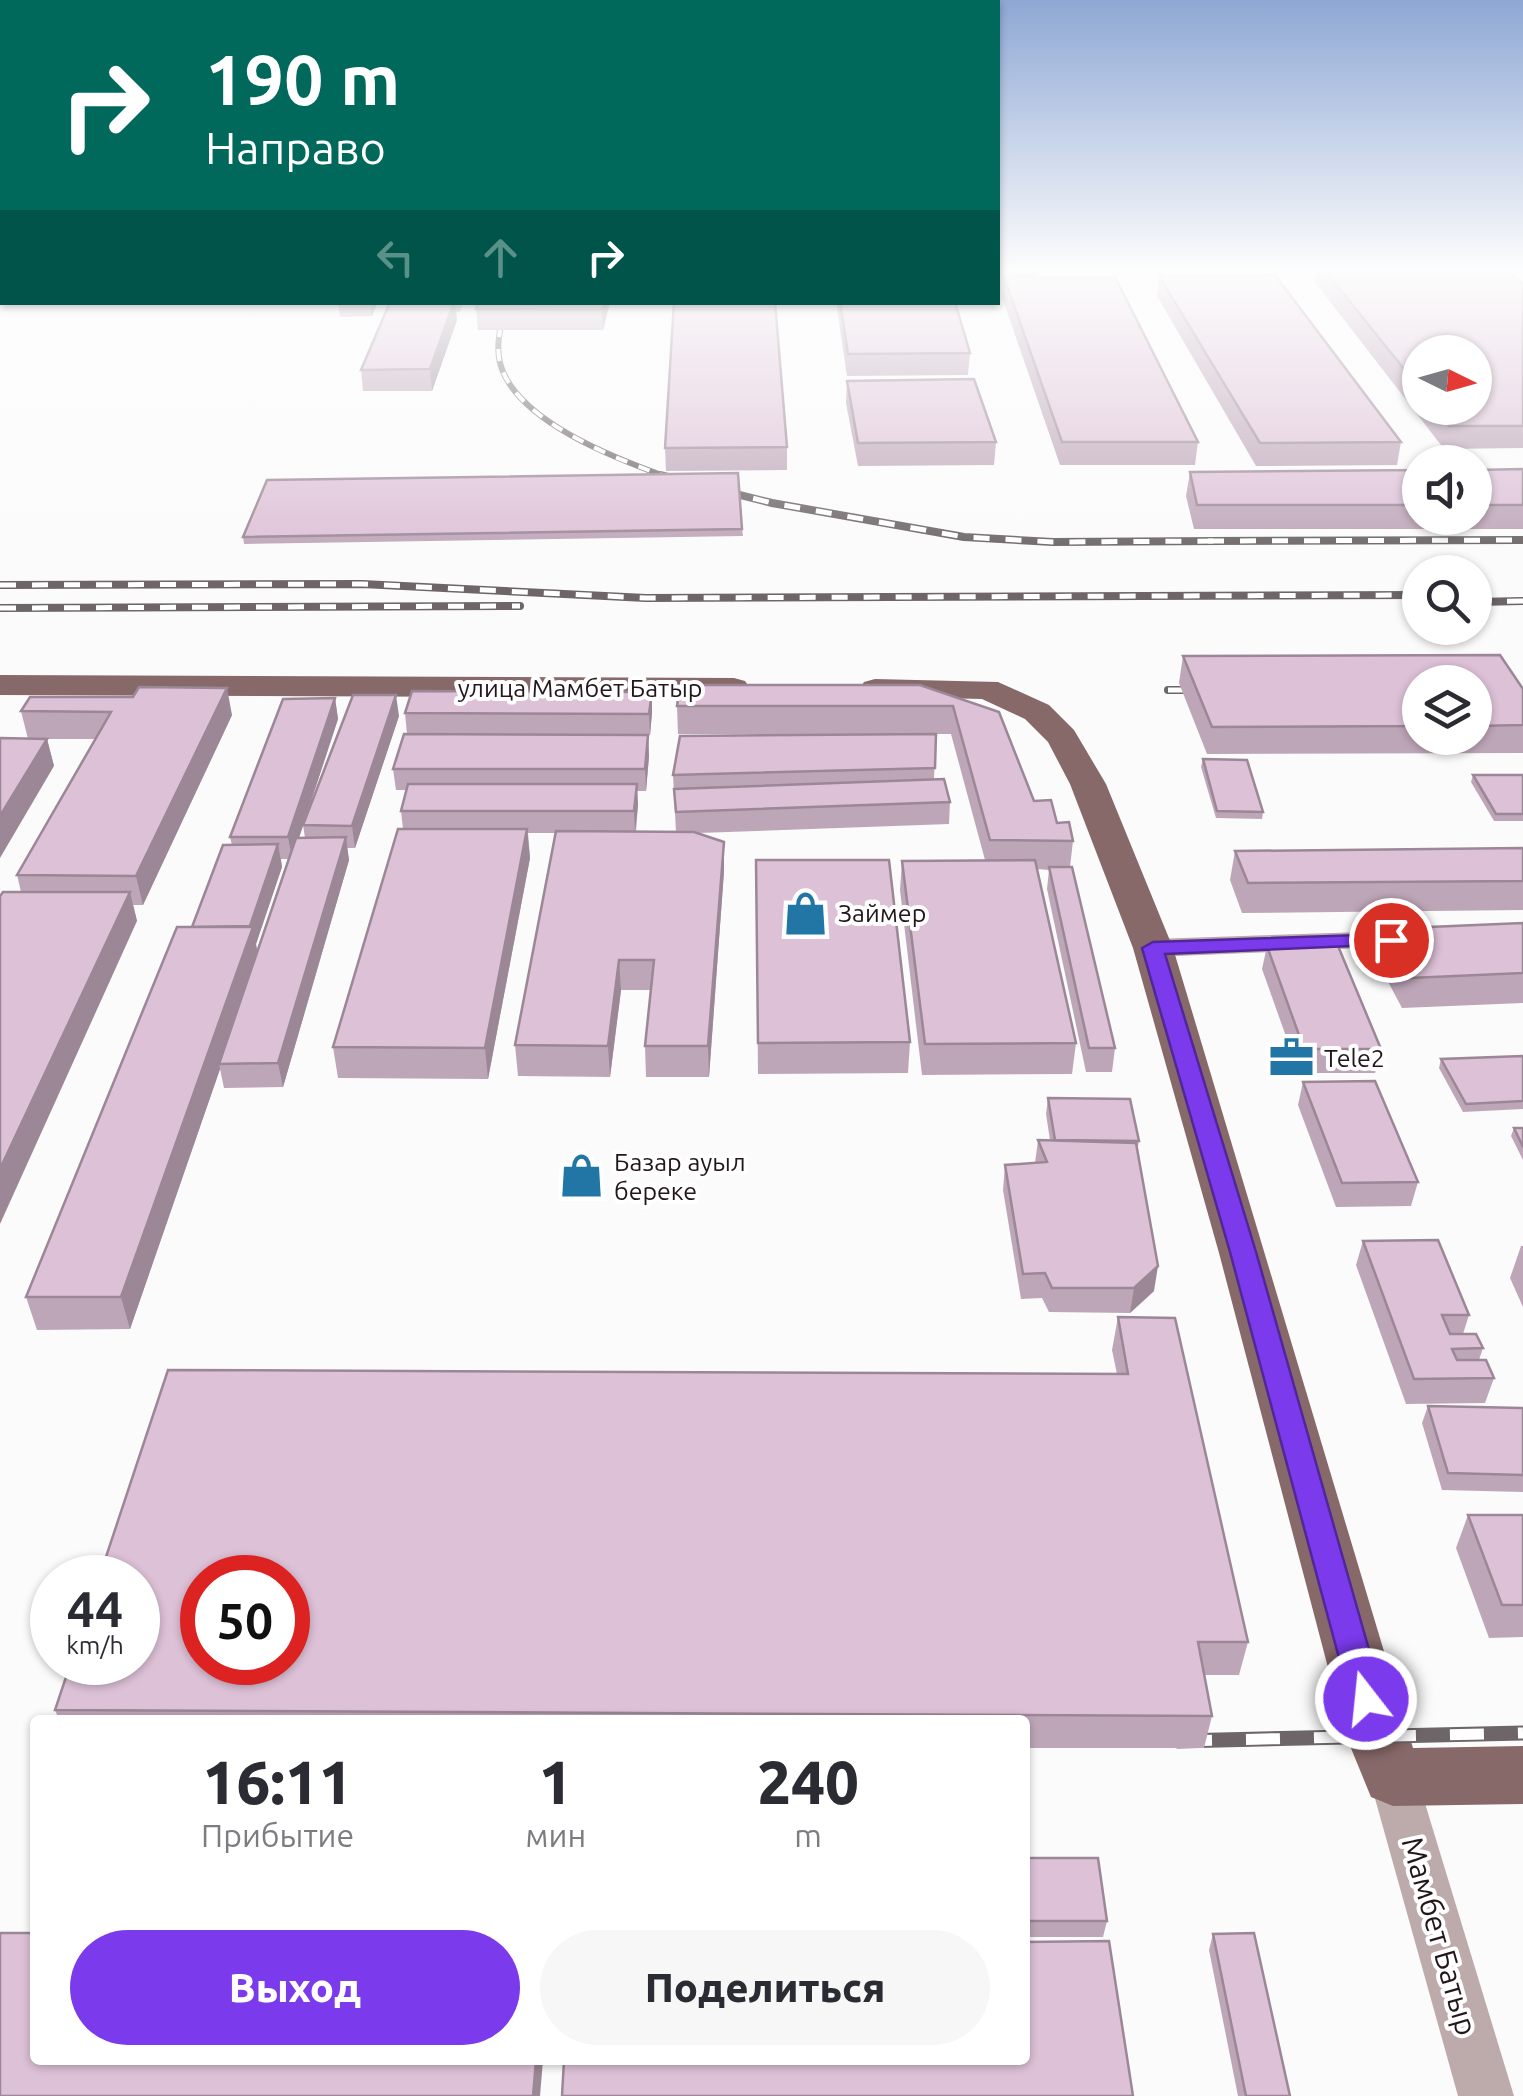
<!DOCTYPE html>
<html lang="ru">
<head>
<meta charset="utf-8">
<style>
	:root { --surface:#fff; --page:#f7f7f7; --text:#2b2b33; --muted:#7c7c81; --accent:#7c3aed }
	body { margin:0; font-family:Ubuntu,sans-serif; background:var(--page); color:var(--text); height:100vh; display:flex; flex-direction:column; font-size:38px; white-space:nowrap }
	* { box-sizing:border-box; margin:0 }
	p { font-size:32px; color:var(--muted) }
	.icon { flex:none; width:55px; height:55px; fill:none; stroke:currentColor; stroke-width:2; stroke-linecap:round; stroke-linejoin:round }
	.map { position:relative; flex:1; overflow:hidden }
	.side { position:absolute; left:30px; top:1715px; width:1000px; height:350px; display:flex; flex-direction:column; background:var(--surface); border-radius:10px; box-shadow:0 2px 8px #0004 }
	.side>* { flex:none }
	.banner { position:absolute; left:0px; top:0px; width:1000px; height:305px; box-shadow:0 2px 8px #0004; background:#00695c; color:#fff; overflow:hidden }
	.needle { width:65px; rotate:95deg }
	.fabs { position:absolute; left:1402px; top:335px; display:grid; gap:20px }
	.fabs a { display:grid; place-items:center; width:90px; height:90px; border-radius:50%; background:var(--surface); box-shadow:0 2px 8px #0004; font-size:50px }
	.speed { position:absolute; left:30px; top:1555px; display:flex; gap:20px; font-size:50px; font-weight:700; text-align:center }
	.speed>* { display:grid; place-content:center; width:130px; height:130px; border-radius:50%; background:var(--surface); box-shadow:0 2px 8px #0004; line-height:1 }
	.speed small { font-size:25px; font-weight:400 }
	.speed .limit { border:15px solid #d22; background:#fff; color:#111 }
	.pin { position:absolute; display:grid; place-items:center; width:85px; height:85px; color:#fff; margin:-42px; border:5px solid #fff; border-radius:50%; box-shadow:0 2px 10px #0007 }
	.me { position:absolute; width:110px; margin:-55px; rotate:344deg; stroke-linejoin:round; filter:drop-shadow(0 0 8px #0008) }
	.turn { display:flex; align-items:center; gap:35px; height:210px; padding:0 40px; font-size:45px }
	.turn .icon { width:130px; height:130px; stroke-width:2.5 }
	.turn b { display:block; font-size:70px; line-height:85px }
	.lanes { display:flex; align-items:center; height:95px; padding:0 40px; background:#0003; justify-content:center; gap:50px; direction:ltr }
	.lanes .off { opacity:.35 }
	.eta { display:flex; justify-content:space-evenly; align-items:center; height:170px; text-align:center }
	.eta b { font-size:60px; font-weight:800; line-height:70px }
	.button { display:flex; gap:20px; margin-top:auto; padding:20px 40px }
	.button a { flex:1; height:115px; border-radius:60px; background:var(--accent); color:#fff; font-size:40px; font-weight:800; line-height:115px; text-align:center }
	.button a+a { background:var(--page); color:var(--text) }
	.map>svg:first-child { display:block }
	.lines { fill:none; stroke-linecap:round; stroke-linejoin:round }
	.minor { fill:#bdabab; fill-rule:evenodd }
	.major { fill:#886969; fill-rule:evenodd }
	.rail-far2-casing { stroke:#6d6568; stroke-width:6 }
	.rail-far1-casing { stroke:#6d6568; stroke-width:8 }
	.rail-casing { stroke:#6d6568; stroke-width:15 }
	.rail-far2 { stroke:#fff; stroke-width:4; stroke-dasharray:12; stroke-linecap:butt }
	.rail-far1 { stroke:#fff; stroke-width:5; stroke-dasharray:16; stroke-linecap:butt }
	.rail { stroke:#fff; stroke-width:11; stroke-dasharray:34; stroke-linecap:butt }
	.wall { fill:#bea6b9; fill-rule:evenodd }
	.shaded-wall { fill:#9b8796 }
	.building { fill:#ddc1d7; stroke:#9b8796; stroke-width:2.5; fill-rule:evenodd }
	.route { fill:#7c3aed; stroke:#51269a; stroke-width:2.5 }
	.labels { text-anchor:middle; dominant-baseline:central; stroke-width:8; stroke-linejoin:round; paint-order:stroke }
	.street-label { font-size:25px; fill:#23171b; stroke:#fff }
	.poi-label { font-size:25px; fill:#23171b; stroke:#fff; text-anchor:start }
	.near-street-label { font-size:30px; fill:#23171b; stroke:#fff }
</style>
</head>
<body>
<div class="map">
<svg width="1523" height="2096" viewBox="0 0 1523 2096">
	<rect width="100%" height="100%" fill="#fbfbfb"/>
	<g class="lines">
		<!-- minor -->
		<g class="minor">
			<path d="M1423 930 1434 933 1438 939 1434 945 1153 957 1142 954 1138 948 1142 942 1153 939Z"/>
			<path d="M1393 1755 1410 1761 1417 1777 1514 2096H1458L1369 1777 1376 1761Z"/>
		</g>
		<!-- major -->
		<g class="major">
			<path d="M0 675 734 678 745 681 750 688 745 695 734 698 0 695Z"/>
			<path d="M875 679 998 682 1049 705 1074 730 1106 784 1173 948 1413 1748 1523 1746V1804L1393 1806 1371 1797 1346 1736 1219 1253 1133 948 1070 784 1048 742 1025 719 982 699 864 696 859 689 864 682Z"/>
		</g>
		<defs>
			<path id="rail-far2" d="M507 302C502 321 495 343 500 363 515 421 617 459 667 477"/>
			<g id="rail-far1">
				<path d="M660 475 772 503 964 537 1053 542 1219 541"/>
				<path d="M1208 541 1523 540"/>
				<path d="M0 585 362 584 646 598 1420 595"/>
				<path d="M1475 602 1523 601"/>
				<path d="M0 608 520 606"/>
				<path d="M1168 690H1210"/>
			</g>
			<path id="rail" d="M1178 1741 1523 1733"/>
		</defs>
		<!-- rail-far2 casing -->
		<use href="#rail-far2" class="rail-far2-casing"/>
		<!-- rail-far1 casing -->
		<use href="#rail-far1" class="rail-far1-casing"/>
		<!-- rail casing -->
		<use href="#rail" class="rail-casing"/>
		<!-- rail-far2 -->
		<use href="#rail-far2" class="rail-far2"/>
		<!-- rail-far1 -->
		<use href="#rail-far1" class="rail-far1"/>
		<!-- rail -->
		<use href="#rail" class="rail"/>
	</g>
	<!-- wall -->
	<g class="wall">
		<path d="M1007 268H1032L1035 274V277L1198 442 1195 465H1060L1002 297 1004 277H1012Z"/>
		<path d="M1317 268H1506L1523 284V448L1444 449 1315 282ZM1420 352 1475 408H1420Z"/>
		<path d="M1159 276 1401 442 1397 465 1256 466 1157 296Z"/>
		<path d="M338 302H378L372 316 340 317Z"/>
		<path d="M389 302H463L460 312H456L457 320 432 391H363L361 370Z"/>
		<path d="M610 302 603 330H478L476 309Z"/>
		<path d="M836 302H955L970 353 968 375 847 376Z"/>
		<path d="M847 381 996 442 994 465 858 466 846 403Z"/>
		<path d="M787 447V470L666 471 665 448Z"/>
		<path d="M1523 469V529H1194L1186 496 1190 472 1420 470V518H1475V470Z"/>
		<path d="M742 529 743 536 244 544 243 537Z"/>
		<path d="M1500 655 1523 689V753L1207 754 1179 683 1183 656ZM1420 682H1475V738H1420Z"/>
		<path d="M920 685 999 712 1034 801 1073 841 1070 867 1115 1048 1112 1072H1086L1047 889 1049 870 1037 869 1076 1043 1072 1074 922 1075 900 890 902 861 985 860 951 734H678L677 706Z"/>
		<path d="M652 692V713L650 735H648L649 756 646 791H637L638 805 636 831 676 832 673 775 936 734 934 779 950 802 949 824 699 833 724 842V871L709 1077H646L645 1046 651 990H621L610 1077 518 1076 515 1045 556 833H528L530 858 488 1079 338 1078 333 1047 403 829 401 811 407 790H396L393 769 407 734 405 713Z"/>
		<path d="M133 697 232 715 143 905H133L137 921 21 892 17 875 95 739H47L54 766 28 739 21 711Z"/>
		<path d="M335 698 338 719 299 838H305L303 825 399 716 355 848H347L349 860 283 1087 224 1088 220 1069 130 1329 37 1330 26 1297 192 927 232 845 230 837ZM281 859H288L257 950 256 944 282 867Z"/>
		<path d="M1203 759 1263 812 1262 819 1216 818 1201 767Z"/>
		<path d="M1473 775H1523V821H1494L1471 782Z"/>
		<path d="M1523 848V910L1242 913 1230 880 1235 851Z"/>
		<path d="M756 860 910 1042 908 1073 758 1074Z"/>
		<path d="M1523 923V1003L1402 1008 1376 959 1383 929Z"/>
		<path d="M1267 946 1381 1049 1375 1073H1299L1262 969Z"/>
		<path d="M1523 1056V1109L1463 1112 1439 1068 1441 1059Z"/>
		<path d="M1303 1082 1418 1182 1411 1206 1336 1207 1298 1105Z"/>
		<path d="M1048 1098 1139 1141 1137 1151 1154 1291 1130 1313 1049 1312 1042 1298 1021 1299 1003 1190 1005 1165 1035 1163 1038 1140H1050L1046 1114Z"/>
		<path d="M1514 1128H1523V1160L1511 1136Z"/>
		<path d="M1363 1241 1469 1315 1463 1334 1483 1348 1479 1360 1494 1378 1485 1403 1406 1404 1356 1265Z"/>
		<path d="M1521 1246H1523V1307L1510 1278Z"/>
		<path d="M1118 1317 1248 1642 1239 1675H1204L1212 1716 1204 1748H1025V1720H59L55 1710 1117 1374 1112 1350Z"/>
		<path d="M1428 1406 1523 1408V1492L1442 1490 1422 1423Z"/>
		<path d="M1468 1515H1523V1637L1489 1638 1456 1548Z"/>
		<path d="M1025 1858 1107 1921 1103 1937H1025Z"/>
		<path d="M1213 1934 1290 2096H1238L1209 1950Z"/>
	</g>
	<!-- shaded-wall -->
	<g class="shaded-wall">
		<path d="M370 302H378L372 316Z"/>
		<path d="M454 302H455L457 320 432 391 430 369Z"/>
		<path d="M604 302H610L603 330 602 310Z"/>
		<path d="M227 688 232 715 143 905 136 876Z"/>
		<path d="M652 692V713L650 735 649 714Z"/>
		<path d="M396 695 399 716 355 848 352 826Z"/>
		<path d="M335 698 338 719 292 859 288 837Z"/>
		<path d="M648 735 649 756 646 791 645 769Z"/>
		<path d="M47 739 54 766 0 858V816Z"/>
		<path d="M637 784 638 805 635 833 634 811Z"/>
		<path d="M527 829 530 858 488 1079 485 1048Z"/>
		<path d="M346 837 349 860 283 1087 278 1063Z"/>
		<path d="M724 842V871L709 1077 708 1046Z"/>
		<path d="M278 844 282 867 256 944 258 956 219 1064 220 1069 130 1329 121 1297Z"/>
		<path d="M130 892 137 921 0 1224V1169Z"/>
		<path d="M619 960 621 990 610 1077 608 1046Z"/>
		<path d="M1158 1266 1154 1291 1130 1313 1134 1288Z"/>
		<path d="M536 2060H543L540 2096H533Z"/>
	</g>
	<!-- building -->
	<g class="building">
		<path d="M1010 268H1032L1035 274H1013Z"/>
		<path d="M1323 268H1506L1523 284V426H1449L1435 408H1475V352H1420V389Z"/>
		<path d="M1275 275 1401 442 1260 443 1159 276Z"/>
		<path d="M1004 277H1115L1198 442H1062Z"/>
		<path d="M390 302H454L430 369 361 370Z"/>
		<path d="M479 302H604L602 310 476 309Z"/>
		<path d="M674 302H775L787 447 665 448Z"/>
		<path d="M840 302H955L970 353 848 354Z"/>
		<path d="M974 379 996 442 858 443 847 381Z"/>
		<path d="M1523 469V505H1475V470Z"/>
		<path d="M1420 470V505H1197L1190 472Z"/>
		<path d="M738 473 742 529 243 537 267 480Z"/>
		<path d="M1500 655 1523 689V725L1475 726V682H1420V726L1212 727 1183 656Z"/>
		<path d="M680 685H920L999 712 1034 801 1051 800 1057 823 1069 822 1073 841 990 840 953 706H677Z"/>
		<path d="M139 687 227 688 136 876 17 875 111 712 21 711 30 697H133Z"/>
		<path d="M412 691 652 692 649 714 405 713Z"/>
		<path d="M353 695H396L352 826 303 825Z"/>
		<path d="M335 698 288 837H230L283 699Z"/>
		<path d="M404 734 648 735 645 769H393Z"/>
		<path d="M936 734 935 768 673 775 680 736Z"/>
		<path d="M0 738 47 739 0 816Z"/>
		<path d="M1203 759 1247 760 1263 812 1217 811Z"/>
		<path d="M1473 775H1523V814H1496Z"/>
		<path d="M944 779 950 802 676 812 674 789Z"/>
		<path d="M408 784H637L634 811H401Z"/>
		<path d="M398 829H527L485 1048 333 1047Z"/>
		<path d="M556 831 694 832 724 842 708 1046H645L654 960H619L608 1046 515 1045Z"/>
		<path d="M346 837 278 1063 219 1064 296 838Z"/>
		<path d="M278 844 250 926 192 927 223 845Z"/>
		<path d="M1523 848V881L1248 883 1235 851Z"/>
		<path d="M756 860H889L910 1042 758 1043Z"/>
		<path d="M1035 860 1076 1043 925 1044 902 861Z"/>
		<path d="M1049 867H1072L1115 1048H1089Z"/>
		<path d="M3 892H130L0 1169V896Z"/>
		<path d="M1523 923V973L1410 978 1383 929Z"/>
		<path d="M177 927H253L121 1297H26Z"/>
		<path d="M1267 946H1338L1381 1049H1304Z"/>
		<path d="M1523 1056V1101L1466 1104 1441 1059Z"/>
		<path d="M1375 1081 1418 1182 1342 1183 1303 1082Z"/>
		<path d="M1048 1098 1130 1099 1139 1141 1055 1140Z"/>
		<path d="M1514 1128H1523V1147Z"/>
		<path d="M1038 1140 1136 1143 1158 1266 1134 1288H1052L1045 1273 1023 1274 1005 1165 1047 1162Z"/>
		<path d="M1438 1240 1469 1315H1442L1450 1334H1476L1483 1348 1452 1349 1457 1360H1486L1494 1378 1414 1379 1363 1241Z"/>
		<path d="M1118 1317 1175 1318 1248 1642H1198L1212 1716 55 1710 71 1662H138V1578H99L168 1370 1128 1374ZM202 1578H288V1662H202Z"/>
		<path d="M1428 1406 1523 1408V1475L1448 1473Z"/>
		<path d="M1468 1515H1523V1605H1502Z"/>
		<path d="M1025 1858H1098L1107 1921H1025Z"/>
		<path d="M0 1933H35V2060H536L533 2096H0Z"/>
		<path d="M1254 1933 1290 2096H1246L1213 1934Z"/>
		<path d="M1109 1941 1133 2096H562L564 2060H1025V1942Z"/>
	</g>
	<!-- sky -->
	<linearGradient id="sky" x2="0" y2="1"><stop stop-color="#8ea8d4"/><stop offset="0.48" stop-color="#fdfdfd"/><stop offset="1" stop-color="#fdfdfd" stop-opacity="0"/></linearGradient>
	<rect width="1523" height="562" fill="url(#sky)"/>
	<!-- route -->
	<path class="route" d="M1391 934 1401 940 1398 944 1165 954 1256 1252 1383 1699 1378 1709 1366 1713 1355 1709 1350 1699 1230 1252 1142 948 1153 942Z"/>
	<!-- icons -->
	<defs>
		<symbol id="shop-bare" viewBox="-9 -9 18 18"><path d="M-5-2.5h2.3a2.7 3.5 0 0 1 5.4 0H5L5.5 6h-11ZM-1.5-2.5h3a1.5 2.3 0 0 0-3 0Z" fill="#2276a6" stroke="#fff" stroke-width="2.5" paint-order="stroke"/></symbol>
		<symbol id="office-bare" viewBox="-9 -9 18 18"><path d="M-6-3h4V-5.5h4V-3h4V5H-6ZM-1-4.5V-3h2v-1.5ZM-6 0V1H6V0Z" fill="#2276a6" stroke="#fff" stroke-width="2.5" paint-order="stroke"/></symbol>
	</defs>
	<g fill-rule="evenodd">
		<use href="#shop-bare" x="774" y="882" width="63" height="63"/>
		<use href="#office-bare" x="1260" y="1026" width="63" height="63"/>
		<use href="#shop-bare" x="550" y="1144" width="63" height="63"/>
	</g>
	<g class="labels">
		<!-- street labels -->
		<g class="street-label">
			<text x="580" y="688">улица Мамбет Батыр</text>
		</g>
		<!-- poi labels -->
		<g class="poi-label">
			<text x="838" y="913">Займер</text>
			<text x="1324" y="1058">Tele2</text>
			<text x="614" y="1162">Базар ауыл<tspan x="614" dy="29">береке</tspan></text>
		</g>
		<!-- near-street labels -->
		<g class="near-street-label">
			<text transform="translate(1440 1936) rotate(74)">Мамбет Батыр</text>
		</g>
	</g>
</svg>
<div class="fabs">
<a><svg class="needle" viewBox="-14 -14 28 28"><path d="M0-13l5 13h-10z" fill="#e53935"/><path d="M0 13l5-13h-10z" fill="#7c7c81"/></svg></a>
<a><svg class="icon" aria-label="sound" viewBox="0 0 24 24"><path d="M4 9h4l5-4v14l-5-4H4zM17 9q2 3 0 6"/></svg></a>
<a><svg class="icon" aria-label="search" viewBox="0 0 24 24"><circle cx="10" cy="10" r="6"/><path d="M15 15l6 6"/></svg></a>
<a><svg class="icon" aria-label="layers" viewBox="0 0 24 24"><path d="M12 4l9 5-9 5-9-5zM3 14l9 5 9-5"/></svg></a>
</div>
<div class="speed"><div>44<small>km/h</small></div><div class="limit">50</div></div>
<div class="pin" style="left:1391px;top:940px;background:#d93025"><svg class="icon" aria-label="arrive" viewBox="0 0 24 24"><path d="M6 21V4h12l-3 4 3 4H6"/></svg></div>
<svg class="me" style="left:1366px;top:1699px" viewBox="-20 -20 40 40"><circle r="17" fill="#7c3aed" stroke="#fff" stroke-width="3"/><path d="M0-11L8 9 0 5-8 9z" fill="#fff"/></svg>
<div class="banner">
<div class="turn"><svg class="icon" aria-label="right" viewBox="0 0 24 24"><path d="M7 20v-9h11M14 6l5 5-5 5"/></svg><div><b>190 m</b>Направо</div></div>
<div class="lanes"><svg class="icon off" aria-label="left" viewBox="0 0 24 24"><path d="M17 20v-9H6M10 6l-5 5 5 5"/></svg><svg class="icon off" aria-label="ahead" viewBox="0 0 24 24"><path d="M12 20V5M6 11l6-6 6 6"/></svg><svg class="icon" aria-label="right" viewBox="0 0 24 24"><path d="M7 20v-9h11M14 6l5 5-5 5"/></svg></div>
</div>
<section class="side">
<div class="eta">
<div><b>16:11</b><p>Прибытие</p></div>
<div><b>1</b><p>мин</p></div>
<div><b>240</b><p>m</p></div>
</div>
<div class="button"><a>Выход</a><a>Поделиться</a></div>
</section>
</div>
</body>
</html>
